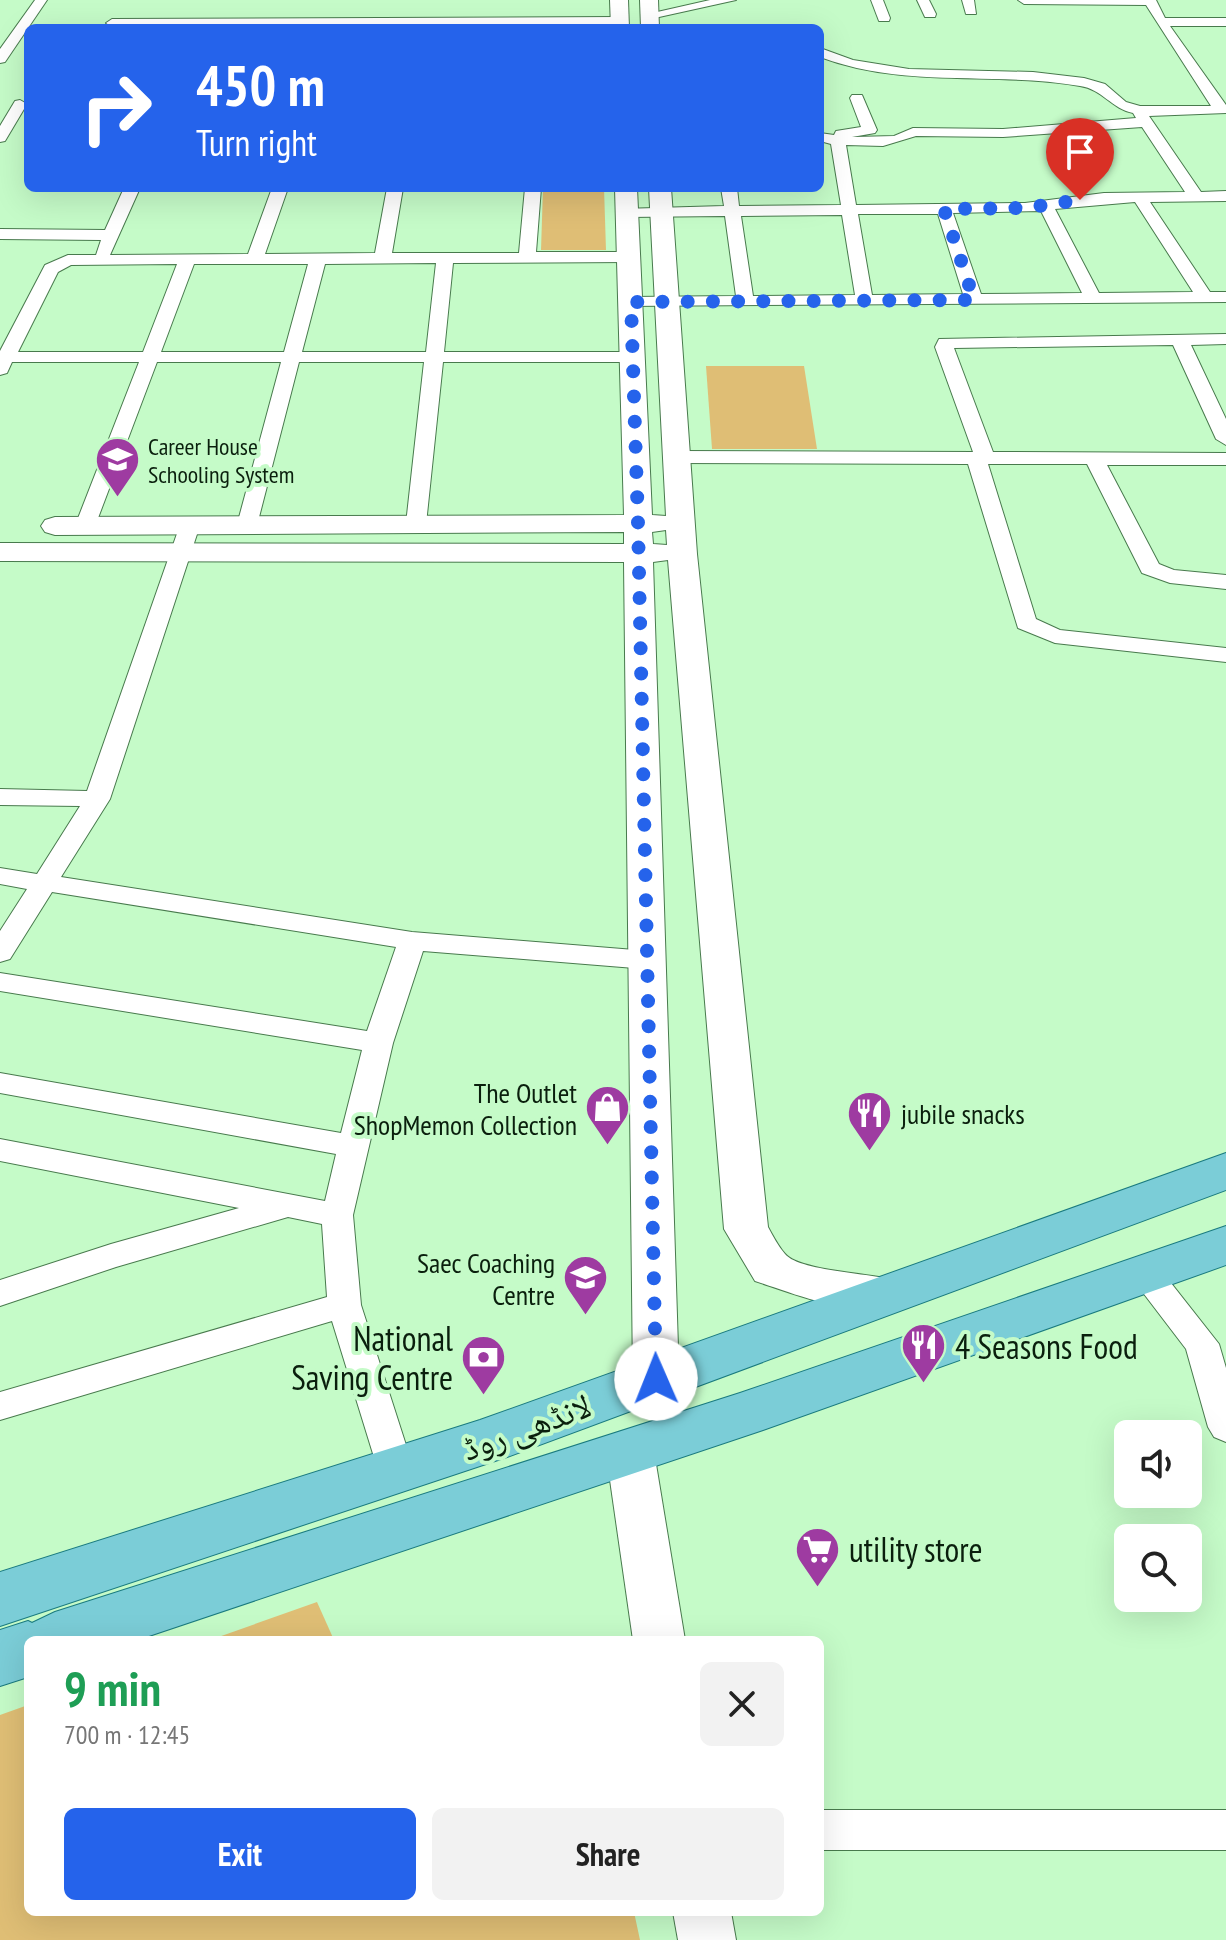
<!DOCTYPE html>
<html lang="en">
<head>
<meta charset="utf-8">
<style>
	:root { --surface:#fff; --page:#f2f2f2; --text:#222; --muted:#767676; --accent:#2563eb }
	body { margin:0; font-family:"PT Sans Narrow","Noto Naskh Arabic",sans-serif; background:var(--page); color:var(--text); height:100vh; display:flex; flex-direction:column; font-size:30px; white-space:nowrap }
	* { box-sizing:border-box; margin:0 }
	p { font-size:26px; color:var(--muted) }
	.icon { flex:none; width:44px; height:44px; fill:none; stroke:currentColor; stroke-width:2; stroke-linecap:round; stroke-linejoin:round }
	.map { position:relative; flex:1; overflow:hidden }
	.details { position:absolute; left:24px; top:1636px; width:800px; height:280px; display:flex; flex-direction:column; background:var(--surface); border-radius:12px; box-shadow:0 8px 32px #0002 }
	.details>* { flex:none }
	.top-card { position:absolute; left:24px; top:24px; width:800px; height:168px; border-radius:12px; box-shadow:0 8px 32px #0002; background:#2563eb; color:#fff; overflow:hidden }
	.controls { position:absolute; left:1114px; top:1420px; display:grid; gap:16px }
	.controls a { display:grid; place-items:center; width:88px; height:88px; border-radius:12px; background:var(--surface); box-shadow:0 8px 32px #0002; font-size:40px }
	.pin { position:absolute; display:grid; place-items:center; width:68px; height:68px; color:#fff; margin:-82px -34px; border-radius:50% 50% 50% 0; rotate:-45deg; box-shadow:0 0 8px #0007 }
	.pin .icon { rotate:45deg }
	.me { position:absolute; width:88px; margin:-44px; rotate:359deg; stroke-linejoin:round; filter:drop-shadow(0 0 6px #0008) }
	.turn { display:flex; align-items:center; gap:28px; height:168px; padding:0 40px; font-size:36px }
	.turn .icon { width:104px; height:104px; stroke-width:2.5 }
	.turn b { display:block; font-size:56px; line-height:68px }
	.round { display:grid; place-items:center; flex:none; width:84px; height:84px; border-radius:12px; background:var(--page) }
	.overview { display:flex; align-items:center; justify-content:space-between; height:136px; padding:0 40px }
	h1 { font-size:48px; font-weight:700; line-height:60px; color:#1e9e55 }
	.button { display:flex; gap:16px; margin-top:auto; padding:16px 40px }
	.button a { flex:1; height:92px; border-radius:12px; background:var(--accent); color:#fff; font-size:32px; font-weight:700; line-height:92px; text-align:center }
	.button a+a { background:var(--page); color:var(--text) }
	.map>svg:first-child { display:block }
	.green { fill:#dfbe75 }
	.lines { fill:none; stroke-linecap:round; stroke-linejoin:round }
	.street-casing { stroke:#487a4d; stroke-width:2 }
	.secondary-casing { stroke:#487a4d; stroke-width:2 }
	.primary-casing { stroke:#1a7b7f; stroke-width:2 }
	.street { fill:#fff; fill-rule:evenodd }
	.secondary { fill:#fff; fill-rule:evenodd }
	.primary { fill:#7bcdd7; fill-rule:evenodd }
	.route { stroke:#2563eb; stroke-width:14; stroke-dasharray:0 25.2 }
	.labels { text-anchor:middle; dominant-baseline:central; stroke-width:8; stroke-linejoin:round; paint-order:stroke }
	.far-poi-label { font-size:24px; fill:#0a1f0d; stroke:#c5fbc8; text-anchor:start }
	.poi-label { font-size:28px; fill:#0a1f0d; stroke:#c5fbc8; text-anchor:end }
	.near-poi-label { font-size:34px; fill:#0a1f0d; stroke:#c5fbc8; text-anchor:start }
	.near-street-label { font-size:34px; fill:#0a1f0d; stroke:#c5fbc8 }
</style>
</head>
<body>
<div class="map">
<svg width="1226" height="1940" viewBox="0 0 1226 1940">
	<rect width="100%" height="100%" fill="#c5fbc8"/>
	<!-- green -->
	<g class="green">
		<path d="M543 188H604L606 250H541Z"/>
		<path d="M706 366H804L817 449H712Z"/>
		<path d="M317 1602 334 1640H210Z"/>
		<path d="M28 1705V1912H634L640 1940H0V1715Z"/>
	</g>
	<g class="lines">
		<defs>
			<g id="street">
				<path d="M35 0H47L5 62 0 63V49Z"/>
				<path d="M710 0H736L650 19 644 15Z"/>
				<path d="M871 0H883L890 18 889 21H879Z"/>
				<path d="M917 0H929L936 14 935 17H925Z"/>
				<path d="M962 0H974L976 14H966Z"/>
				<path d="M1018 0H1156L1165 18H1226V26H1170L1226 105V113L1149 116 1201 192 1226 191V201L1150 202 1210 292H1226V302L625 306 622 302 625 298 631 297 736 296 725 216 627 217 621 215V209L724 206 721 188H737L739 206 841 205 831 144 820 141V133L834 135 836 131 861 127 850 98 852 95H862L877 130 875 133 852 137H855L894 136 913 128 1003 129 1136 118 1133 113C1112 109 1102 89 1080 86 993 71 905 89 820 57V48L853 60 909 69 1033 72 1084 78 1105 84 1126 102 1140 106H1211L1146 5 1024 4ZM1142 127 1185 192 1104 193 1025 203 856 205 846 145 883 146 916 136 1003 137ZM1135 202 1193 292 1099 293 1055 209ZM1041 211 1082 293 981 294 953 213ZM858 214H938L963 294 872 295ZM842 215 855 295 753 296 741 216Z"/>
				<path d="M620 17 625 18V24L112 27 106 23 112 19Z"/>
				<path d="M20 100 27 104 5 141 0 142V126L15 101Z"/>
				<path d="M124 188H140L110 255 248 254 272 188H288L265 254 375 253 387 188H403L392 253H519L525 188H541L536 252H629L637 257 629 262 453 263 444 352H632L641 357 632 362H443L426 524 416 530 406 524 424 362H299L257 525 247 531 237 525 281 362H157L95 526 92 530H78L75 526 139 362H12L7 373 0 375V351L45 265 68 255H96L101 240 0 239V229L105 230ZM436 263 426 352H302L325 264ZM177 264 143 352H18L58 272 71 265ZM194 264H308L284 352H161Z"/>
				<path d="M1226 334V344L1191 345 1226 419V445L1216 439 1173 345 954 348 993 452 1226 453V465H1107L1159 564 1174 570 1226 575V589L1170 583 1142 573 1087 464H988L1036 619 1060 630 1226 648V662L1055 643 1018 628 968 464 676 463 666 457 676 451 973 452 935 347 939 339Z"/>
				<path d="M190 519 200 525 110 799 61 877 412 932 647 951 657 954 661 960 657 966 647 969 423 951 393 1043 353 1215 361 1305 414 1470 409 1481 396 1485 383 1481 378 1470 332 1321 0 1420V1392L327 1297 322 1224 288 1217 116 1267 0 1306V1280L111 1244 239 1208 0 1161V1139L325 1201 336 1154 0 1093V1073L341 1133 362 1050 0 991V973L367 1031 396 947 52 892 10 959 0 962V931L27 889 0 884V868L37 874 80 806 0 805V789L87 791 180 525Z"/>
				<path d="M1144 1260 1156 1264 1219 1344 1226 1368V1442L1214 1437 1208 1427 1186 1349 1128 1273 1132 1264Z"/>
				<rect x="820" y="1810" width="406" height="40"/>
			</g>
			<g id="secondary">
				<path d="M610 0H628L629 28H611Z"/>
				<path d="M640 0H658L659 28H641Z"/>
				<path d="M615 188H637L652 515 666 516 649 188H671L697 554 768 1227C773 1236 778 1246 785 1254 800 1272 876 1273 902 1282L908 1294 902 1306C859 1320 797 1295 755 1281L724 1229 668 560 653 562 679 1379 673 1392 656 1398 639 1392 633 1379 624 562 0 561V543L624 544V532L55 535 45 532 41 526 45 520 55 517 624 515ZM666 530 667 545 653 544 652 532Z"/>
				<path d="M630 1432 647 1438 654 1452 685 1640H633L606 1452 613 1438Z"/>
				<path d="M673 1912H731L736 1940H678Z"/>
			</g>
			<g id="primary">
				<path d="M1226 1153V1190L507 1457 0 1626V1572L480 1420Z"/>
				<path d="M1226 1226V1265L763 1430 137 1640H28V1677L0 1686V1630L28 1621 32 1623 55 1612 740 1393Z"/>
			</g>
		</defs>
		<!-- street casing -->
		<use href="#street" class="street-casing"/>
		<!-- secondary casing -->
		<use href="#secondary" class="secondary-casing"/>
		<!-- primary casing -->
		<use href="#primary" class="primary-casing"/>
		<!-- street -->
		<use href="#street" class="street"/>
		<!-- secondary -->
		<use href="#secondary" class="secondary"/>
		<!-- primary -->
		<use href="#primary" class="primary"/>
	</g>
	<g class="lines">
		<!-- route -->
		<path class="route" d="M656 1379 638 523 631 302 974 300 944 209 1025 208 1080 200"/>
	</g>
	<!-- icons -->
	<defs>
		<symbol id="school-pin" viewBox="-11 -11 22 30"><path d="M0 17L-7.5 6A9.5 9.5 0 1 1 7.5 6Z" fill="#9e3ba1" stroke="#c5fbc8"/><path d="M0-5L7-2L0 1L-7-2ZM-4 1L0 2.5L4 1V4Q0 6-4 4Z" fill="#fff"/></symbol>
		<symbol id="shop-pin" viewBox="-11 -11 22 30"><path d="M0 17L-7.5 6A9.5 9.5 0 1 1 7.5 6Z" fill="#9e3ba1" stroke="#c5fbc8"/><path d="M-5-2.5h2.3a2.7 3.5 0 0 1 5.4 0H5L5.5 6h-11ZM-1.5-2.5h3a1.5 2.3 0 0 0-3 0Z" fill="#fff"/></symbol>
		<symbol id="restaurant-pin" viewBox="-11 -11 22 30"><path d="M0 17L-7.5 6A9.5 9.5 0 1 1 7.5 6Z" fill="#9e3ba1" stroke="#c5fbc8"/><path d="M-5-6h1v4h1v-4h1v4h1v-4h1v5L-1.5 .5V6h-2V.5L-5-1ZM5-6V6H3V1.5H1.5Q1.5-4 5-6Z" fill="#fff"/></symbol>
		<symbol id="bank-pin" viewBox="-11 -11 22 30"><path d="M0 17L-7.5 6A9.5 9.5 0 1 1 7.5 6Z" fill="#9e3ba1" stroke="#c5fbc8"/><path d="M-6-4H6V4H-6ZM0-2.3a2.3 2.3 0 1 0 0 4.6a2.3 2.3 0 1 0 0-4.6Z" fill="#fff"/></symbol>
		<symbol id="supermarket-pin" viewBox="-11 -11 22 30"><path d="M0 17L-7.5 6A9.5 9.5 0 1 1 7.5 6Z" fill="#9e3ba1" stroke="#c5fbc8"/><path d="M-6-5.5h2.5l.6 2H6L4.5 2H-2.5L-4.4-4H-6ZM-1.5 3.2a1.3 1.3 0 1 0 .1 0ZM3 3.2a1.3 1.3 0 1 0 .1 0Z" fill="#fff"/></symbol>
	</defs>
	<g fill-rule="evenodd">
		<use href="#school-pin" x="92" y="434" width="51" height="69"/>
		<use href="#shop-pin" x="582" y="1082" width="51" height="69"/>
		<use href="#restaurant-pin" x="844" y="1088" width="51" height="69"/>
		<use href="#school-pin" x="560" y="1252" width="51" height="69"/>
		<use href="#restaurant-pin" x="898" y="1320" width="51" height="69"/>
		<use href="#bank-pin" x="458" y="1332" width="51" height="69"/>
		<use href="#supermarket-pin" x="792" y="1524" width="51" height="69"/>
	</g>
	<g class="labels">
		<!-- far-poi labels -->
		<g class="far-poi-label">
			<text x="148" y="446">Career House<tspan x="148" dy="28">Schooling System</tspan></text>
		</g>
		<!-- poi labels -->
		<g class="poi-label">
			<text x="577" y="1092">The Outlet<tspan x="577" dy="32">ShopMemon Collection</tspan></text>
			<text x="901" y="1113" text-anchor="start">jubile snacks</text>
			<text x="555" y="1262">Saec Coaching<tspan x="555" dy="32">Centre</tspan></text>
		</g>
		<!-- near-poi labels -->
		<g class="near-poi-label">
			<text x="453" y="1338" text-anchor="end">National<tspan x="453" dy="39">Saving Centre</tspan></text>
			<text x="955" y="1346">4 Seasons Food</text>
			<text x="849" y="1549">utility store</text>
		</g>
		<!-- near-street labels -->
		<g class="near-street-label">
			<text transform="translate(526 1426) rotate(-20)">لانڈھی روڈ</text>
		</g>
	</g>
</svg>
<div class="controls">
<a><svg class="icon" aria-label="sound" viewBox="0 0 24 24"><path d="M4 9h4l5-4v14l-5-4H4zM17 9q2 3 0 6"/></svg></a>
<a><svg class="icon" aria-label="search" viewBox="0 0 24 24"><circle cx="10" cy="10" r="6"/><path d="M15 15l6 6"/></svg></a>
</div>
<div class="pin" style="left:1080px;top:200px;background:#d93025"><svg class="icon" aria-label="arrive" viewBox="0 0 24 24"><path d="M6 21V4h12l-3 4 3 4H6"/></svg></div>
<svg class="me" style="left:656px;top:1379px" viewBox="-20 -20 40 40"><circle r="19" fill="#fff"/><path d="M0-13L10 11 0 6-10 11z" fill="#2563eb"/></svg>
<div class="top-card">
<div class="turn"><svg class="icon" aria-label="right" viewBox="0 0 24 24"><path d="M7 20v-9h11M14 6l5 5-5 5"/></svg><div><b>450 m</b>Turn right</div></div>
</div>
<section class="details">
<div class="overview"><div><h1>9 min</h1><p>700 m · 12:45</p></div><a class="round"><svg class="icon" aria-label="close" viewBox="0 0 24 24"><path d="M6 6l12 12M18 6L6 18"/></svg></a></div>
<div class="button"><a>Exit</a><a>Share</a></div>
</section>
</div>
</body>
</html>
